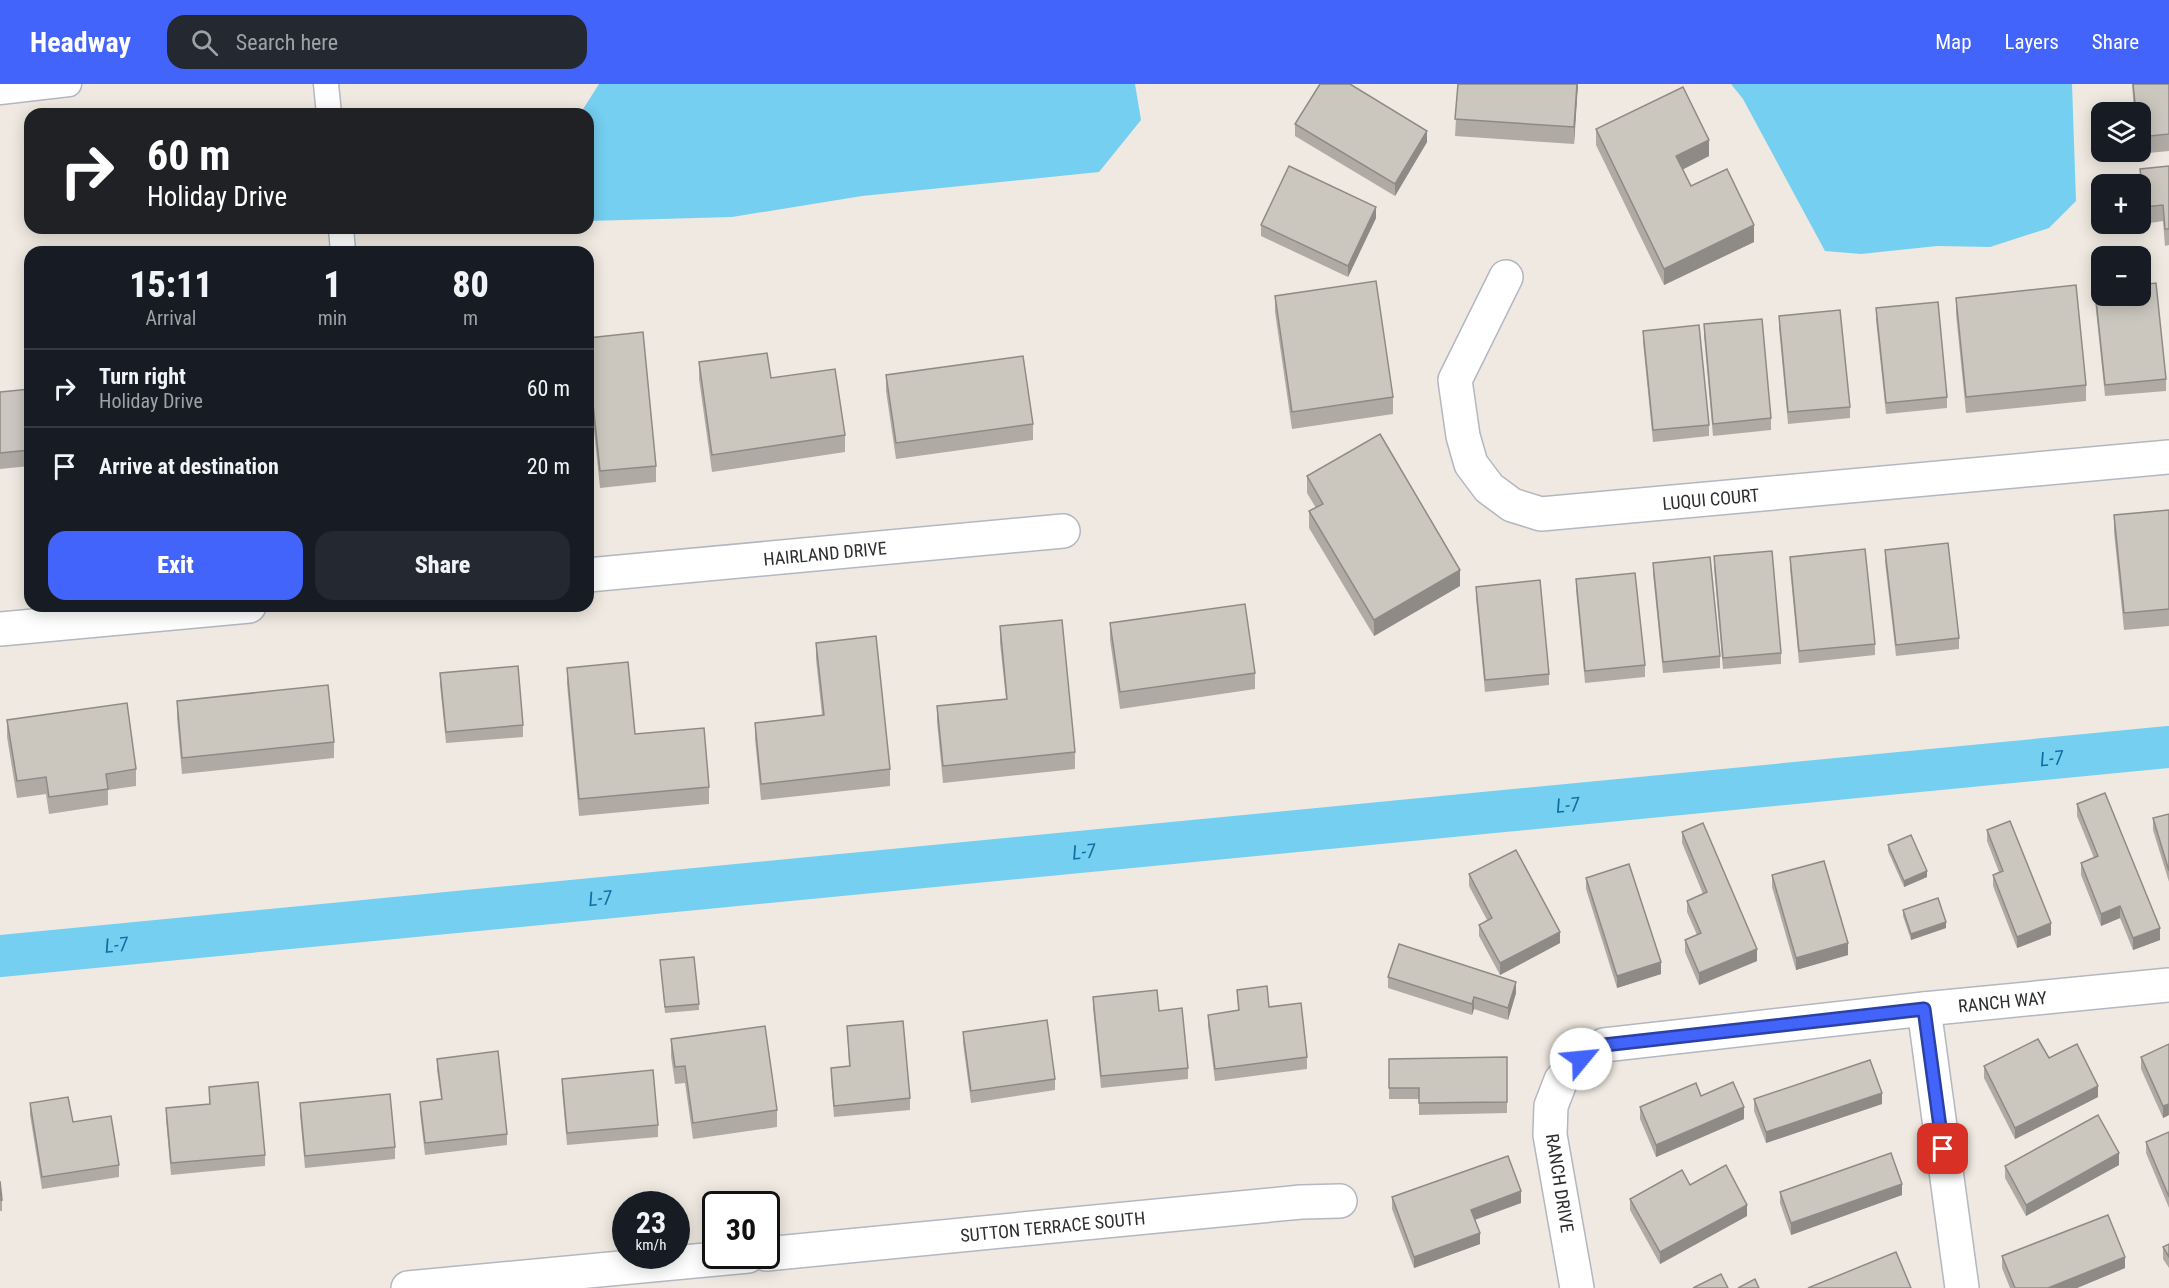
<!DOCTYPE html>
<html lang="en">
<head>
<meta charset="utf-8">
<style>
	:root { --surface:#171b24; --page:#242831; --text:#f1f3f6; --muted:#9ea1a6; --line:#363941; --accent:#4264fb }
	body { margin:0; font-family:"Roboto Condensed",sans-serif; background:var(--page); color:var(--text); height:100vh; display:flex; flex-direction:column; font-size:22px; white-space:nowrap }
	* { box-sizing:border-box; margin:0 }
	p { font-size:20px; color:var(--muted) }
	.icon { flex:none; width:33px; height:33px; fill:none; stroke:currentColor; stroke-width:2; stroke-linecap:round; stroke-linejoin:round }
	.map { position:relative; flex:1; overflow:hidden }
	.side { position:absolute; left:24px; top:162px; width:570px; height:366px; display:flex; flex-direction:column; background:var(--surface); border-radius:18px; box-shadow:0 3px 15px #0003 }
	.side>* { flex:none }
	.guide { position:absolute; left:24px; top:24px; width:570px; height:126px; border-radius:18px; box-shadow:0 3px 15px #0003; background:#202124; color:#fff; overflow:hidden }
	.buttons { position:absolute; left:2091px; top:18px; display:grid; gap:12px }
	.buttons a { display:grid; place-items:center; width:60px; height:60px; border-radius:12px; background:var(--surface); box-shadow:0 3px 15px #0003; font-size:30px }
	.speed { position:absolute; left:612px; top:1107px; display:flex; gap:12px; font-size:30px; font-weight:700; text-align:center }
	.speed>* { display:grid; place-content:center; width:78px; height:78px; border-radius:50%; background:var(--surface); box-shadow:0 3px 15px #0003; line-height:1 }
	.speed small { font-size:15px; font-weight:400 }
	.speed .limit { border:3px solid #111; border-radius:9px; background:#fff; color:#111 }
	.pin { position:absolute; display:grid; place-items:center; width:51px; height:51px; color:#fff; margin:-26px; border-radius:12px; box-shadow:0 3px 9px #0006 }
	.me { position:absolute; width:66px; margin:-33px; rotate:62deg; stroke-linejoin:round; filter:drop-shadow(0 0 4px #0008) }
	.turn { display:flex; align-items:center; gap:21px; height:126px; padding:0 24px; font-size:27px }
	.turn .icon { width:78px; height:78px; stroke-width:2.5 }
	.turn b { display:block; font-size:42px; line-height:51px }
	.eta { display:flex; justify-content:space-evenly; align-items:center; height:102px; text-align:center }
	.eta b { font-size:36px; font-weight:800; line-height:42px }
	.action { display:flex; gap:12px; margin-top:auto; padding:12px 24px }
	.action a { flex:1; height:69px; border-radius:18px; background:var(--accent); color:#fff; font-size:24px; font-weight:800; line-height:69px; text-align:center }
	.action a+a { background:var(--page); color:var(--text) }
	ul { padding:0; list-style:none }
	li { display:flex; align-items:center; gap:18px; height:78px; padding:0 24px; border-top:2px solid var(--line) }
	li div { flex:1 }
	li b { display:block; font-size:22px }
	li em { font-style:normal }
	header { display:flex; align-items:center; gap:36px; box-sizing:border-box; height:84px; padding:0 30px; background:var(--accent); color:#fff }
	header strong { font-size:28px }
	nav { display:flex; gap:33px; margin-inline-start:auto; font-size:21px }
	.search { width:420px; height:54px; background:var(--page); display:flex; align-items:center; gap:15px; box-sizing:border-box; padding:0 21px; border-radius:18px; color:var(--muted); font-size:22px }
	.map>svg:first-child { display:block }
	.water { fill:#75cff0 }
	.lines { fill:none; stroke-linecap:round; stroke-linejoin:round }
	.canal { stroke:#75cff0; stroke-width:42 }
	.service-casing { stroke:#b4b7c1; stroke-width:27 }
	.minor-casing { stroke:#b4b7c1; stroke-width:36 }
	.service { stroke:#fff; stroke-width:24 }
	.minor { stroke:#fff; stroke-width:33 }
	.wall { fill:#afaba4 }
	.shaded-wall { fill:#8e8b86 }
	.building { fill:#cbc7bf; stroke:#8e8b86; stroke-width:1.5 }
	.route-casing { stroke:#2b41a3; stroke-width:15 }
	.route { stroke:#4264fb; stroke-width:10 }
	.labels { text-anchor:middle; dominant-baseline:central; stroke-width:5; stroke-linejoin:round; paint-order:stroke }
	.street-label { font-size:18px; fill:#2e2e2e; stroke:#fff }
	.water-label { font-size:20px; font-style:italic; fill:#0d6fa3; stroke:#fff }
</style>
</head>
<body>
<header>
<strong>Headway</strong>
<div class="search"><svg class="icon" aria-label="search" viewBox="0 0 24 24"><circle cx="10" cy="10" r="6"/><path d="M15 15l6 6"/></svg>Search here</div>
<nav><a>Map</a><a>Layers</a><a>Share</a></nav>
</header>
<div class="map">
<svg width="2169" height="1204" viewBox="0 0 2169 1204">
	<rect width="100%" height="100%" fill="#efe9e1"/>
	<!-- water -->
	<g class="water">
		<path d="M599 0H1135L1141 36 1099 88 862 112 732 133 588 137V30H580Z"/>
		<path d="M1731 0H2072L2076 117 2049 144 1990 163 1937 162 1861 170 1825 167 1743 15Z"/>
	</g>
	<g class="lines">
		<!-- canal -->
		<path class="canal" id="s1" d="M0 872 2169 663"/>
		<defs>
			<g id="service">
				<path d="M326 0 329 30"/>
				<path d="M0 8 69 0"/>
				<path d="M341 144 343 168"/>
			</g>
			<g id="minor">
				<path id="s2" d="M1506 193 1455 296 1463 352 1471 380 1489 404 1512 421 1541 430 2169 373"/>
				<path id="s3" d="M588 491 1063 447"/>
				<path d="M0 545 249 522"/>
				<path d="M1924 925 1962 1204"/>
				<path id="s4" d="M766 1170 1301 1118 1340 1117"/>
				<path d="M408 1204 748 1172"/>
				<path id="s5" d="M1577 1204 1550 1051 1551 1022 1561 996 1581 975 1604 961 1924 925 2169 901"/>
			</g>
		</defs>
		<!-- service casing -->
		<use href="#service" class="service-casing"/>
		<!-- minor casing -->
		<use href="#minor" class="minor-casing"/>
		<!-- service -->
		<use href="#service" class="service"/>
		<!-- minor -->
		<use href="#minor" class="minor"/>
	</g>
	<!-- wall -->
	<g class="wall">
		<path d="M1458 0H1578L1574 60 1455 52Z"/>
		<path d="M2132 0H2169V67L2138 70V68H2140V28H2134Z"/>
		<path d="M1295 40 1427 58 1395 112 1295 52Z"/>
		<path d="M1596 45 1709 72 1683 85 1691 102 1754 158 1664 201 1596 61Z"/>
		<path d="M2169 82V161L2165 162 2163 137 2144 140 2140 100V85Z"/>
		<path d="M1376 134 1348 193 1261 152V141Z"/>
		<path d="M2095 206 2166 295V307L2105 312 2095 217Z"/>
		<path d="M1275 212 1393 313V330L1292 345 1275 228Z"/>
		<path d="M1956 214 2086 301V317L1966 329 1956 230Z"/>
		<path d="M1876 224 1947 313V324L1886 330 1876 236Z"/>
		<path d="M1779 232 1850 323V334L1788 340 1779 244Z"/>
		<path d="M1704 240 1771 334V346L1713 352 1704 252Z"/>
		<path d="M1643 247 1709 341V352L1653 358 1643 258Z"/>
		<path d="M588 254 656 382V398L600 404 592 327H588Z"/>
		<path d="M699 278 771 294 845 351V368L712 388 699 295Z"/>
		<path d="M886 291 1033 340V356L896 375 886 307Z"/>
		<path d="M30 305V382L0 385V308Z"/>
		<path d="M1307 392 1460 502 1374 552 1309 444V427L1316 424 1307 409Z"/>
		<path d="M2169 426V542L2124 546 2114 448V431Z"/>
		<path d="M1885 466 1959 554V565L1896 572 1885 478Z"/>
		<path d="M1714 472 1781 569V580L1723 585 1714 484Z"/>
		<path d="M1790 473 1875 560V571L1799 579 1790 484Z"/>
		<path d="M1653 479 1720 572V584L1663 589 1653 490Z"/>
		<path d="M1576 495 1645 581V593L1585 599 1576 506Z"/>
		<path d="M1476 503 1549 590V601L1485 608 1476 514Z"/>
		<path d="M1110 539 1255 589V605L1120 625 1110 556Z"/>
		<path d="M1000 542 1075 668V685L943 699 937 638V622L1006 615 1000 559Z"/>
		<path d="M816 559 890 685V702L761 716 755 655V639L822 631 816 575Z"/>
		<path d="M567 584 635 650 709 703V720L579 732 567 600Z"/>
		<path d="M440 589 523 641V653L446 659 440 601Z"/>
		<path d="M177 617 334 658V674L182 690 177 634Z"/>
		<path d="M7 636 136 685V702L108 706V721L49 730 46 710 17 714 7 653Z"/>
		<path d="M2077 720 2160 856 2133 866 2120 834 2101 842 2081 791V779L2094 774 2077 732Z"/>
		<path d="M2169 730V798L2153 746V734Z"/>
		<path d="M1987 746 2051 851 2017 864 1993 802V791L1999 788 1987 757Z"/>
		<path d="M1682 748 1757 877 1699 901 1685 868V856L1697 851 1687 828V817L1703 810 1682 759Z"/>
		<path d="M1888 761 1927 793 1904 803 1888 767Z"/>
		<path d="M1469 790 1560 859 1500 891 1479 852V841L1487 836 1469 802Z"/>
		<path d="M1772 791 1848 871 1796 886 1772 803Z"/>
		<path d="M1586 794 1661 890 1617 904 1586 805Z"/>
		<path d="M1903 826 1946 844 1911 856 1903 832Z"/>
		<path d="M660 876 699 920V926L665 929Z"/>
		<path d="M1388 893 1516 909 1508 936 1474 925 1472 931 1388 904Z"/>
		<path d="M1237 906 1269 923 1307 973V985L1215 997 1208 942V931L1238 927Z"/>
		<path d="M1093 913 1159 927 1188 984V995L1101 1004 1093 924Z"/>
		<path d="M847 942 910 1014V1026L834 1033 831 996V984L849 982Z"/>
		<path d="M963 948 1055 995V1006L971 1019 963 959Z"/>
		<path d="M671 955 777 1026V1043L693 1055 685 999 675 1000 671 972Z"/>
		<path d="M2169 960V1031L2163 1034 2141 985V973Z"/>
		<path d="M1507 973V1029L1419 1031V1015H1389V975Z"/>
		<path d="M437 975 507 1050V1061L425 1071 420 1029V1018L441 1015 437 986Z"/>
		<path d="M1984 982 2098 1013 2015 1055 1984 994Z"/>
		<path d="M562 995 658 1041V1053L567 1061 562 1006Z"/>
		<path d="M209 1003 265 1071V1082L171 1091 166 1036V1024L209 1020Z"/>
		<path d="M1701 1012 1744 1035 1656 1073 1640 1035V1023Z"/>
		<path d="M1754 1015 1882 1020 1766 1059 1754 1027Z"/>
		<path d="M30 1019 73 1038 119 1081V1093L42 1105 30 1031Z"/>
		<path d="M300 1019 395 1063V1075L305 1084 300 1031Z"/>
		<path d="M2169 1048V1124L2146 1069V1058Z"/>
		<path d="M2119 1081 2026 1132 2005 1094V1082Z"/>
		<path d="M0 1097 2 1116V1127H0Z"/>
		<path d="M1690 1101 1747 1132 1660 1180 1630 1126V1115Z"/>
		<path d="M1780 1108 1902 1111 1791 1151 1780 1119Z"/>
		<path d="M1392 1113 1521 1119 1475 1136 1480 1160 1414 1184 1392 1125Z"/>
		<path d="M2169 1160V1184L2163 1175V1163Z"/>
		<path d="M2002 1172 2125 1184 2077 1204H2010L2002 1184Z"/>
	</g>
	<!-- shaded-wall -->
	<g class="shaded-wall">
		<path d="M1577 0H1578L1574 60V43Z"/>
		<path d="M1427 47V58L1395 112V100Z"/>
		<path d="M1709 56V72L1676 89V72Z"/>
		<path d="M1376 123V134L1348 193V182Z"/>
		<path d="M1754 141V158L1664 201V185Z"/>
		<path d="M1460 486V502L1374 552V536Z"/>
		<path d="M1927 787V793L1904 803V797Z"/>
		<path d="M2120 822V834L2101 842V830Z"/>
		<path d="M1946 838V844L1911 856V850Z"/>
		<path d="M2051 839V851L2017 864V853Z"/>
		<path d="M2160 844V856L2133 866V854Z"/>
		<path d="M1560 848V859L1500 891V879Z"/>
		<path d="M1848 859V871L1796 886V874Z"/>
		<path d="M1757 865V877L1699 901V889Z"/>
		<path d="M1661 878V890L1617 904V892Z"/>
		<path d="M1516 898V909L1508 936V924Z"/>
		<path d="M1474 913V925L1472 931V920Z"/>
		<path d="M2098 1002V1013L2015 1055V1044Z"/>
		<path d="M1882 1009V1020L1766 1059V1048Z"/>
		<path d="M2169 1020V1031L2163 1034V1022Z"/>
		<path d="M1744 1023V1035L1656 1073V1061Z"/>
		<path d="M2119 1069V1081L2026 1132V1121Z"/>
		<path d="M1902 1100V1111L1791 1151V1139Z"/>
		<path d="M1521 1107V1119L1471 1137V1126Z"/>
		<path d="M1747 1121V1132L1660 1180V1168Z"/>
		<path d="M1480 1149V1160L1414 1184V1173Z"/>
		<path d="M2125 1173V1184L2077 1204H2048Z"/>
	</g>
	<!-- building -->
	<g class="building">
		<path d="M1320 0H1350L1427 47 1395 100 1295 40Z"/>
		<path d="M1458 0H1577L1574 43 1455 35Z"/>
		<path d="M2133 0H2169V50L2140 53V28H2136Z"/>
		<path d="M1683 3 1709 56 1676 72 1691 102 1727 85 1754 141 1664 185 1596 45Z"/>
		<path d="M1289 82 1376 123 1348 182 1261 141Z"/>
		<path d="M2169 82V145H2165L2163 121 2144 123 2140 85Z"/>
		<path d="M1376 197 1393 313 1292 328 1275 212Z"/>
		<path d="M2156 199 2166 295 2105 301 2095 206 2102 205V212H2140V201Z"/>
		<path d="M2076 201 2086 301 1966 313 1956 214Z"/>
		<path d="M1938 218 1947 313 1886 319 1876 224Z"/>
		<path d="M1840 226 1850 323 1788 328 1779 232Z"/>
		<path d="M1762 235 1771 334 1713 340 1704 240Z"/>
		<path d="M1699 241 1709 341 1653 346 1643 247Z"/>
		<path d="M643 248 656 382 600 387 592 310 588 311V254Z"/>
		<path d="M767 269 771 294 835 285 845 351 712 371 699 278Z"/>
		<path d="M1023 272 1033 340 896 359 886 291Z"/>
		<path d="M30 305V366L0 369V308Z"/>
		<path d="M1380 350 1460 486 1374 536 1309 427 1323 420 1307 392Z"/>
		<path d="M2169 426V525L2124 529 2114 431Z"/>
		<path d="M1948 459 1959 554 1896 561 1885 466Z"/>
		<path d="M1865 465 1875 560 1799 567 1790 473Z"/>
		<path d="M1772 467 1781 569 1723 574 1714 472Z"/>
		<path d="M1710 473 1720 572 1663 578 1653 479Z"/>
		<path d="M1635 489 1645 581 1585 587 1576 495Z"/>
		<path d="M1540 496 1549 590 1485 596 1476 503Z"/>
		<path d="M1245 520 1255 589 1120 608 1110 539Z"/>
		<path d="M1062 536 1075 668 943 682 937 622 1007 615 1000 542Z"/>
		<path d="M876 552 890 685 761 700 755 639 824 631 816 559Z"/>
		<path d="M628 578 635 650 704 644 709 703 579 715 567 584Z"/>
		<path d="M518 582 523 641 446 648 440 589Z"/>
		<path d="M328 601 334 658 182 674 177 617Z"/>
		<path d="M127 619 136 685 106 690 108 705 49 713 46 693 17 697 7 636Z"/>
		<path d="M2105 709 2160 844 2133 854 2120 822 2101 830 2081 779 2098 772 2077 720Z"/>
		<path d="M2169 730V787L2153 734Z"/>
		<path d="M2010 737 2051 839 2017 853 1993 791 2003 787 1987 746Z"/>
		<path d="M1703 739 1757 865 1699 889 1685 856 1701 849 1687 817 1707 808 1682 748Z"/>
		<path d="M1911 751 1927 787 1904 797 1888 761Z"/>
		<path d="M1516 766 1560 848 1500 879 1479 841 1492 834 1469 790Z"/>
		<path d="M1824 777 1848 859 1796 874 1772 791Z"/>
		<path d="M1629 780 1661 878 1617 892 1586 794Z"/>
		<path d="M1938 814 1946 838 1911 850 1903 826Z"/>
		<path d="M1399 860 1516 898 1508 924 1474 913 1472 920 1388 893Z"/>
		<path d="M694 873 699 920 665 923 660 876Z"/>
		<path d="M1267 902 1269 923 1301 919 1307 973 1215 985 1208 931 1239 926 1237 906Z"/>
		<path d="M1157 906 1159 927 1182 924 1188 984 1101 992 1093 913Z"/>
		<path d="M1047 936 1055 995 971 1007 963 948Z"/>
		<path d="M903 937 910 1014 834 1022 831 984 850 982 847 942Z"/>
		<path d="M765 942 777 1026 693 1039 685 982 675 983 671 955Z"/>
		<path d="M2038 955 2049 974 2077 960 2098 1002 2015 1044 1984 982Z"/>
		<path d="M2169 960V1020L2163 1022 2141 973Z"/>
		<path d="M498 967 507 1050 425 1059 420 1018 442 1015 437 975Z"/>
		<path d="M1507 973V1018L1419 1019V1004H1389V975Z"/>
		<path d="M1870 976 1882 1009 1766 1048 1754 1015Z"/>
		<path d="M653 986 658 1041 567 1049 562 995Z"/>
		<path d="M258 998 265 1071 171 1079 166 1024 210 1020 209 1003Z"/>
		<path d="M1733 998 1744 1023 1656 1061 1640 1023 1696 999 1701 1012Z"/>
		<path d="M390 1010 395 1063 305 1072 300 1019Z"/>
		<path d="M68 1013 73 1038 111 1032 119 1081 42 1093 30 1019Z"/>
		<path d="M2098 1031 2119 1069 2026 1121 2005 1082Z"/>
		<path d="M2169 1048V1113L2146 1058Z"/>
		<path d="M1891 1069 1902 1100 1791 1139 1780 1108Z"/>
		<path d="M1508 1072 1521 1107 1471 1126 1480 1149 1414 1173 1392 1113Z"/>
		<path d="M1726 1081 1747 1121 1660 1168 1630 1115 1682 1086 1690 1101Z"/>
		<path d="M0 1097 2 1116H0Z"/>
		<path d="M2108 1131 2125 1173 2048 1204H2015L2002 1172Z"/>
		<path d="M2169 1160V1173L2163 1163Z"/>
		<path d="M1896 1168 1911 1204H1808Z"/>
		<path d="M1721 1190 1728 1204H1693Z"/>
		<path d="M1755 1195 1759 1204H1738Z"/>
	</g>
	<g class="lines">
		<defs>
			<path id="route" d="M1581 975 1604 961 1924 925 1943 1065"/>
		</defs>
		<!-- route casing -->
		<use href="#route" class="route-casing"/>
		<!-- route -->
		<use href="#route" class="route"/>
	</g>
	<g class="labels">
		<!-- street labels -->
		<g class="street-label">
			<text stroke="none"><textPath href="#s2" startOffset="460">LUQUI COURT</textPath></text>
			<text stroke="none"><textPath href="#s3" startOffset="238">HAIRLAND DRIVE</textPath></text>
			<text stroke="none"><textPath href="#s5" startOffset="669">RANCH WAY</textPath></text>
			<text transform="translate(1560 1099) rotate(81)">RANCH DRIVE</text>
			<text stroke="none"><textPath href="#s4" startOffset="288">SUTTON TERRACE SOUTH</textPath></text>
		</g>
		<!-- water labels -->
		<g class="water-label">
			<text stroke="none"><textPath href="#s1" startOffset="2061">L-7</textPath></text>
			<text stroke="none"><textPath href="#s1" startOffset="1575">L-7</textPath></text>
			<text stroke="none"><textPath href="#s1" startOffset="1089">L-7</textPath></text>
			<text stroke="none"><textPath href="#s1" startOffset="603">L-7</textPath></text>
			<text stroke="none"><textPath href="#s1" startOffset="117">L-7</textPath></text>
		</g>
	</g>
</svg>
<div class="buttons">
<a><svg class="icon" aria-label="layers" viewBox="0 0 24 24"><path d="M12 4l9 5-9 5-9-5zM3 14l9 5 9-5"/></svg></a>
<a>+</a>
<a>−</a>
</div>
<div class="speed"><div>23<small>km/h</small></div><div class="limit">30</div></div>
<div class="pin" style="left:1943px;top:1065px;background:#d93025"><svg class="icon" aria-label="arrive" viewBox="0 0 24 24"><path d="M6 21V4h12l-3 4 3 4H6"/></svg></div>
<svg class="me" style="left:1581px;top:975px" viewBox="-20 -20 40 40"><circle r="19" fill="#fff"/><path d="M0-13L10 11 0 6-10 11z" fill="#4264fb"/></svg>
<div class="guide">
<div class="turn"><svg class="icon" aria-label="right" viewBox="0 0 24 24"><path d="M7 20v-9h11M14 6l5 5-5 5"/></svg><div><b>60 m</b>Holiday Drive</div></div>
</div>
<section class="side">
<div class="eta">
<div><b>15:11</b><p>Arrival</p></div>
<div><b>1</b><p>min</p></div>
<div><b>80</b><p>m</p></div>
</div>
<ul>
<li><svg class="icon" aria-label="right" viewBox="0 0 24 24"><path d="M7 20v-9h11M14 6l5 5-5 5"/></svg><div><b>Turn right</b><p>Holiday Drive</p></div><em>60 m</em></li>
<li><svg class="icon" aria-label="arrive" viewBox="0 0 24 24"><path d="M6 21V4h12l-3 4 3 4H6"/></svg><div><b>Arrive at destination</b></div><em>20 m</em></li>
</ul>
<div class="action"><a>Exit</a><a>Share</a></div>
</section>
</div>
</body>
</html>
